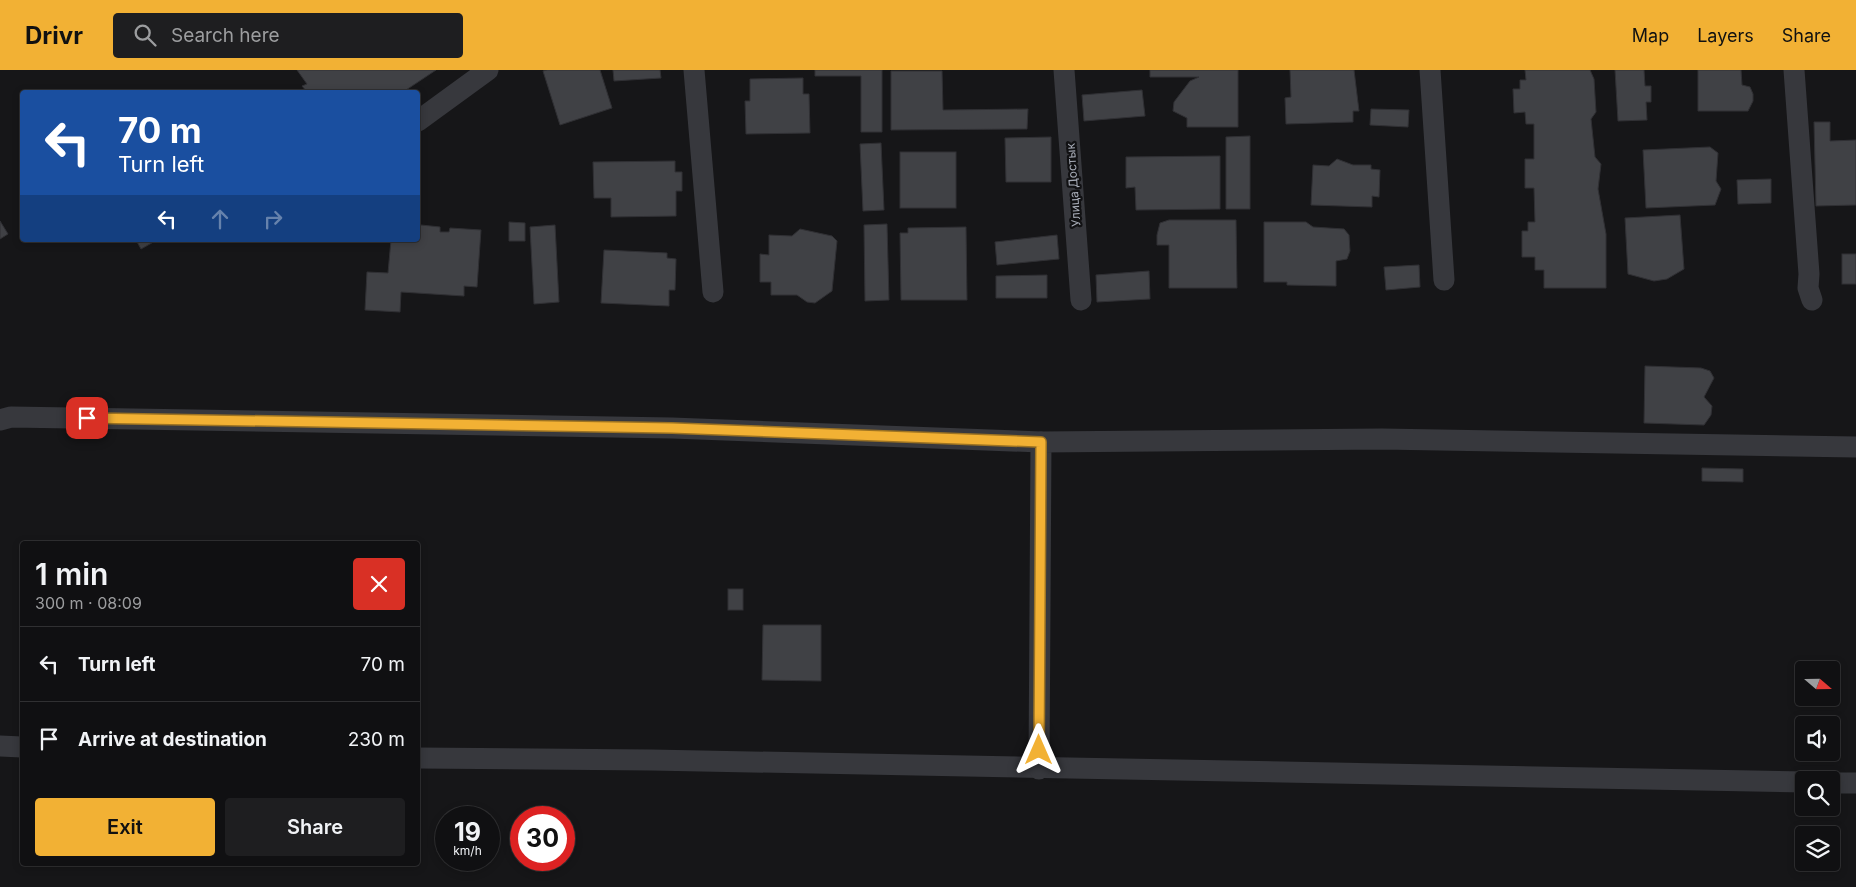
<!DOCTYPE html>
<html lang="en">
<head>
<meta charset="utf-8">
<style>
	:root { --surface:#101012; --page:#1e1e20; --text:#f1f3f6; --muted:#9c9d9f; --line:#303032; --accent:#f2b134 }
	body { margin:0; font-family:Inter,sans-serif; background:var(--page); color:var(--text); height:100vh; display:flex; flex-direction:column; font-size:19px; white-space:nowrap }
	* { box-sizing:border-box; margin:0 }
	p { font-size:16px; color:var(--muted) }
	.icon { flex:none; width:28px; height:28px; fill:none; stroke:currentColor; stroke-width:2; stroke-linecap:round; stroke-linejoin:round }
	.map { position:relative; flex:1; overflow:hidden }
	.panel { position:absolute; left:20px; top:471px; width:400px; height:325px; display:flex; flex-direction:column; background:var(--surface); border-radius:5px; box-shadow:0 2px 8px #0003,0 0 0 1px var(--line) }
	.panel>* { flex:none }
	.banner { position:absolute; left:20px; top:20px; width:400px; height:152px; border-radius:5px; box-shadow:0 2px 8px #0003,0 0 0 1px var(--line); background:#1a4fa0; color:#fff; overflow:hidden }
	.needle { width:32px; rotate:110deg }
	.tools { position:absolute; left:1795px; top:591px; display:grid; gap:10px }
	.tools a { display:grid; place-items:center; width:45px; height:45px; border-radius:5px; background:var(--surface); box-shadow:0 2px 8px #0003,0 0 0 1px var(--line); font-size:25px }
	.speed { position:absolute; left:435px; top:736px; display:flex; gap:10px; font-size:25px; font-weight:700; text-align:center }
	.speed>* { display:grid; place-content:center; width:65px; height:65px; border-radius:50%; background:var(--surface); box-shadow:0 2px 8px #0003,0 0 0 1px var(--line); line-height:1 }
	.speed small { font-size:12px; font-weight:400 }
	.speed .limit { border:8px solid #d22; background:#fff; color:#111 }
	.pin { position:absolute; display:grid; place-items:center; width:42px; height:42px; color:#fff; margin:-21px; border-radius:10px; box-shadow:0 2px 8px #0006 }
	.me { position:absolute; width:55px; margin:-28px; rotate:0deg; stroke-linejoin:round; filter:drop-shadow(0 0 4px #0008) }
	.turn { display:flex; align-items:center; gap:18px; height:105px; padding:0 15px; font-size:22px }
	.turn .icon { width:65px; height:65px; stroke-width:2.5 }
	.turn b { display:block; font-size:35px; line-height:42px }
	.lanes { display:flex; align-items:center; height:48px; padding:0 15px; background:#0003; justify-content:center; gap:25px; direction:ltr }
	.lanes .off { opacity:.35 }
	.round { display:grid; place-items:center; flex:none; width:52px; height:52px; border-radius:5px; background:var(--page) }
	.headline { display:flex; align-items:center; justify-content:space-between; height:85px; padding:0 15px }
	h1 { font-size:30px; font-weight:600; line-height:38px }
	.action { display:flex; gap:10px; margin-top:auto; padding:10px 15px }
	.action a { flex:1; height:58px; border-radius:5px; background:var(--accent); color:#111; font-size:20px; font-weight:600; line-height:58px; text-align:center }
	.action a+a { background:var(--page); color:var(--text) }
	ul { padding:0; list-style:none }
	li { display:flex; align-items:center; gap:15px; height:75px; padding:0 15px; border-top:1px solid var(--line) }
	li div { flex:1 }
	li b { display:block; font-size:19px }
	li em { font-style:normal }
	header { display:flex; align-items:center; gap:30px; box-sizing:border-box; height:70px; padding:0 25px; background:var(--accent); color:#111 }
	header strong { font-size:24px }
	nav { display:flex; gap:28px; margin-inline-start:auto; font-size:18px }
	.search { width:350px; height:45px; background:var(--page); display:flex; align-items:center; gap:12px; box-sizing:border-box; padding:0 18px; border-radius:5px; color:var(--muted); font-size:19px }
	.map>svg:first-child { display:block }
	.building { fill:#404145; stroke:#303034 }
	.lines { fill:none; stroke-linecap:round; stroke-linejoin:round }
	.minor { stroke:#37383d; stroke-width:21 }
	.route-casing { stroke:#9d7322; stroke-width:12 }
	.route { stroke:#f2b134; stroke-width:9 }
	.labels { text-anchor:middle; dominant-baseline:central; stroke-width:4.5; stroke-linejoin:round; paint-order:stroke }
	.street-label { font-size:12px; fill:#a8adb8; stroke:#111113 }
</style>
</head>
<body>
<header>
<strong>Drivr</strong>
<div class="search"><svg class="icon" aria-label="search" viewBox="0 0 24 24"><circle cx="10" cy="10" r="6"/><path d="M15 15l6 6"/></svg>Search here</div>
<nav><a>Map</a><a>Layers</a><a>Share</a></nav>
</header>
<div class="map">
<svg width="1856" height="817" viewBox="0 0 1856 817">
	<rect width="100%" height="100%" fill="#161618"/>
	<!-- building -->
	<g class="building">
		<path d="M297 0H436L403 22H307L302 16 307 14Z"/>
		<path d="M547 0H600L612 38 560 55 543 1Z"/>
		<path d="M613 0H660L661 8 614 11Z"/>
		<path d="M815 0H882V62H861V6H815Z"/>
		<path d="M1150 0H1238V57H1187V48L1173 41 1174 32 1190 11 1199 7H1150Z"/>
		<path d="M1290 0H1354L1359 41H1353V52L1286 54 1285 28 1291 27Z"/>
		<path d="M1525 0H1590L1594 9 1596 42 1591 49 1595 87 1601 94 1598 119 1606 164V218H1544V200H1535V187H1522V161H1528V152H1535L1534 118H1525V89H1534V54H1526L1525 42 1514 43 1513 19H1520V10H1526Z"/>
		<path d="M1615 0H1644L1645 16H1651V32H1646L1647 50 1618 51Z"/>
		<path d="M1698 0H1741L1742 15 1750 17 1753 24V31L1748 41H1698Z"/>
		<path d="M891 1H942L943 40 1028 39 1027 59 891 60Z"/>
		<path d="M803 8V24H809L810 63 746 64 745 31H750V9Z"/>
		<path d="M1142 20 1145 46 1084 51 1082 25Z"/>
		<path d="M1371 39 1409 40 1408 57 1370 55Z"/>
		<path d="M1814 52H1830V71L1856 70V135L1816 136Z"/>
		<path d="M1250 66V139H1226V67Z"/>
		<path d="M1051 67V112H1006L1005 68Z"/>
		<path d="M881 73 884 140 863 141 860 74Z"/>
		<path d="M1710 77 1718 83 1716 111 1721 119 1715 135 1646 138 1643 80Z"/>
		<rect x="900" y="82" width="56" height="56"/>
		<path d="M1220 86V139L1136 140 1135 117 1126 118V87Z"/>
		<path d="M1337 89 1353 95H1371V99L1380 100 1379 127 1372 126V137L1311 135 1313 95 1329 96Z"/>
		<path d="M675 91V102H682V121H676V146L611 147V128H594L593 92Z"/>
		<path d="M1771 109V133L1738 134 1737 110Z"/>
		<path d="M1680 145 1684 199 1667 209 1654 211 1628 204 1625 148Z"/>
		<path d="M1169 150H1236L1237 218H1169V175H1157V165L1160 153Z"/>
		<path d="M0 151 8 164 0 169Z"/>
		<path d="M509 152 525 153V171H509Z"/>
		<path d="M1264 152H1306L1313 157 1344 159 1349 165 1350 181 1347 189 1336 191V216L1287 215V212H1264Z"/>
		<path d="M887 154 889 230 865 231 864 155Z"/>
		<path d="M421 155 440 157V162H449L450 158 481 160 477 217 464 216V226L401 222 400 242 365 240 367 202 388 203 391 170H418V158H420Z"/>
		<path d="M555 155 559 232 534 234 530 157Z"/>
		<path d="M966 157 967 230H901L900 163H908V158Z"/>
		<path d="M800 159 832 166 837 171 832 221 815 233 807 232 797 225H771V212H760V184L769 185V165L792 166Z"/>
		<path d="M1057 165 1059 189 997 195 995 172Z"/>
		<path d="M136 170H157L141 179Z"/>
		<path d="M604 180 667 183V188L676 189 675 220H669V236L601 233Z"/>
		<rect x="1842" y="184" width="14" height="30"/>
		<path d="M1419 195 1420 217 1386 220 1384 197Z"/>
		<path d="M1149 201 1150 229 1097 232 1096 205Z"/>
		<path d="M1047 205V228H996V206Z"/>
		<path d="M1645 296 1701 298 1710 301 1714 308 1704 327 1712 336 1711 345 1704 355 1644 353Z"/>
		<path d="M1702 398 1743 399V412L1702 411Z"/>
		<rect x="728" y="519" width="15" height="21"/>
		<path d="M763 555H821V611L762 610Z"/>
	</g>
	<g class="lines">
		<!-- minor -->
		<g class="minor">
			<path d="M694 0 713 222"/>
			<path d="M1064 0 1081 230"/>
			<path d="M1430 0 1444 210"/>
			<path d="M1794 0 1809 204 1808 218 1812 230"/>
			<path d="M418 51 488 0"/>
			<path d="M0 350 11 347 672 358 1041 372"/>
			<path d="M0 676 22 677"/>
			<path d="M418 688 651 690 1804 712"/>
			<path d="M1039 699 1041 372 1382 369 1856 377"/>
			<path d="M1831 713H1856"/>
		</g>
	</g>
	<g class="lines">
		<defs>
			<path id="route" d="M87 348 672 358 1041 372 1039 680"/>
		</defs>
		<!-- route casing -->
		<use href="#route" class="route-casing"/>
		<!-- route -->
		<use href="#route" class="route"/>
	</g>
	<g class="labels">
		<!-- street labels -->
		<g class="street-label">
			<text transform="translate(1073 115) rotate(-94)">Улица Достык</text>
		</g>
	</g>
</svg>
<div class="tools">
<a><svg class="needle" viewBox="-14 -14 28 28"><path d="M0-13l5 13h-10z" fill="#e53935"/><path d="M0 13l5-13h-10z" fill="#9c9d9f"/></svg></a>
<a><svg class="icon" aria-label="sound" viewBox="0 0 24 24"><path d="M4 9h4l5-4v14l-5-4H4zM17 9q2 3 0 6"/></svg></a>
<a><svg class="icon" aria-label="search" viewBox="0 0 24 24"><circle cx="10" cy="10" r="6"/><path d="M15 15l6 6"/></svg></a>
<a><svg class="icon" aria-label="layers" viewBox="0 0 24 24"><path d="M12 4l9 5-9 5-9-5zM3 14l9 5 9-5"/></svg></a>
</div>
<div class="speed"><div>19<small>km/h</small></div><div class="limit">30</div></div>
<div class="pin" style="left:87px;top:348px;background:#d93025"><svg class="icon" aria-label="arrive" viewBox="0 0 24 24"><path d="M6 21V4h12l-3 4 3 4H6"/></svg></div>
<svg class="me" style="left:1039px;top:680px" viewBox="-20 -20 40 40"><path d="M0-17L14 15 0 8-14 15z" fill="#f2b134" stroke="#fff" stroke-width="4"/></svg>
<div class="banner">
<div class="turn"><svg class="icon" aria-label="left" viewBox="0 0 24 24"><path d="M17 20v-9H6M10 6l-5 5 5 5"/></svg><div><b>70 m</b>Turn left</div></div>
<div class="lanes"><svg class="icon" aria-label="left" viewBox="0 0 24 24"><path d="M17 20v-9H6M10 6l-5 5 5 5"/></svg><svg class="icon off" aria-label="ahead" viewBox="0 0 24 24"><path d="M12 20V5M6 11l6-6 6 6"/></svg><svg class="icon off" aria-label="right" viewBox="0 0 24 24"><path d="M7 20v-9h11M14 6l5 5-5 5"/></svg></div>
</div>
<section class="panel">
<div class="headline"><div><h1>1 min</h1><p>300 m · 08:09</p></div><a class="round" style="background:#d93025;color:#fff"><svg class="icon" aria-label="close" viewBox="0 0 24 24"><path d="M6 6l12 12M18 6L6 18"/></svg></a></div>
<ul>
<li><svg class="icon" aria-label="left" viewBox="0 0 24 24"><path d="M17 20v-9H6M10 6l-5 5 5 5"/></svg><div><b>Turn left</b></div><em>70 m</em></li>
<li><svg class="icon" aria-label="arrive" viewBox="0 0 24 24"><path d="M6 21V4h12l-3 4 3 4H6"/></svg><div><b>Arrive at destination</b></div><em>230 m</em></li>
</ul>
<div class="action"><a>Exit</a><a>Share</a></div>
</section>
</div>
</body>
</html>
